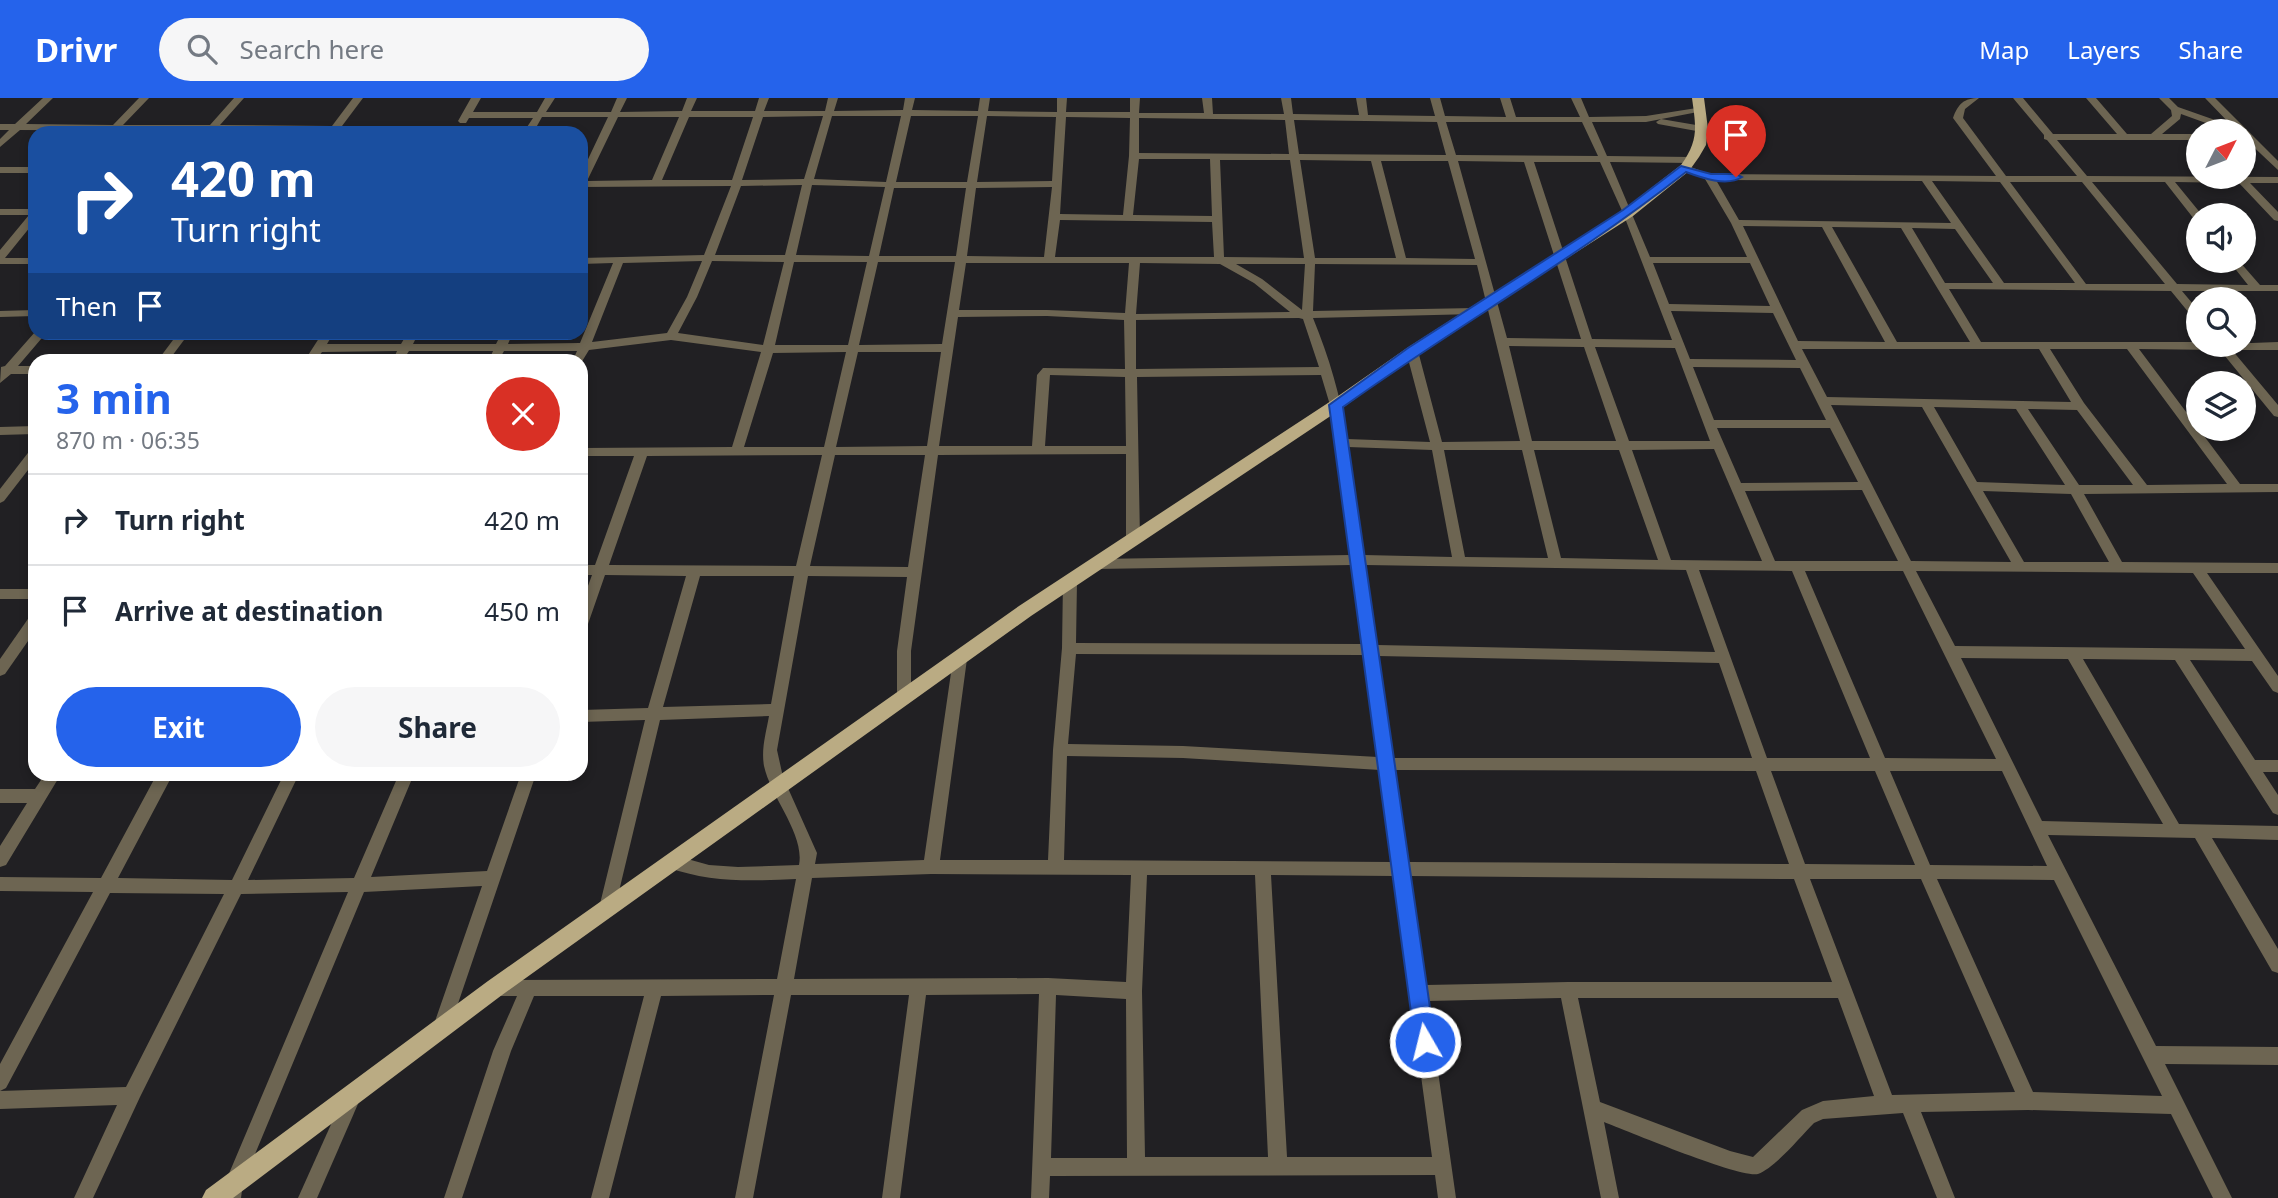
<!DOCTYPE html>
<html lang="en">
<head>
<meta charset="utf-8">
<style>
	:root { --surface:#fff; --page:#f6f6f7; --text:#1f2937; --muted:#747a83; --line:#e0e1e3; --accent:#2563eb }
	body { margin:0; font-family:"Noto Sans",sans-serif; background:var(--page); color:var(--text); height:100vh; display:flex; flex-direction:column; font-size:26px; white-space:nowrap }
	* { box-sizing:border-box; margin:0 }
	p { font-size:23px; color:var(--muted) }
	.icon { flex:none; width:38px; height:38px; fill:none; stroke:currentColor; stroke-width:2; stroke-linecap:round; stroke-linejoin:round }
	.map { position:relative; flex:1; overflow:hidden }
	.drawer { position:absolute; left:28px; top:256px; width:560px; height:427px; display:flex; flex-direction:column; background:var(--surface); border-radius:21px; box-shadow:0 4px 10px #0003 }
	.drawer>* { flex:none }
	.banner { position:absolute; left:28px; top:28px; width:560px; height:214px; border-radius:21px; box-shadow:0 4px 10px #0003; background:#1a4fa0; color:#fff; overflow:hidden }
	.needle { width:46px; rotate:48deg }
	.controls { position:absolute; left:2186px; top:21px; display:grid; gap:14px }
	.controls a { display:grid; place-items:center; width:70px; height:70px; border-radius:50%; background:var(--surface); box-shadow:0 4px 10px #0003; font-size:35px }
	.pin { position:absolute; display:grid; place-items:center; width:60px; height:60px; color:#fff; margin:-72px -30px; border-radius:50% 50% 50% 0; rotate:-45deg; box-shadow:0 0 7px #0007 }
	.pin .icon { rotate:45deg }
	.me { position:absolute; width:77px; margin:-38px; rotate:352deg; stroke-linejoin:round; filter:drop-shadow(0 0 5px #0008) }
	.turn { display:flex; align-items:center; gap:24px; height:147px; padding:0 28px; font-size:32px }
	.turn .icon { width:91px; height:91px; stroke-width:2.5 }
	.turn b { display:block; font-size:49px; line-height:60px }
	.then { display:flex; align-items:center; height:66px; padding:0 28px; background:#0003; gap:14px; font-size:26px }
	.round { display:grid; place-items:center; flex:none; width:74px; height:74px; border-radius:37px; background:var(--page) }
	.headline { display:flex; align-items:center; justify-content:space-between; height:119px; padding:0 28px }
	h1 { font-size:42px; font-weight:700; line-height:52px; color:var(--accent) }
	.button { display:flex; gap:14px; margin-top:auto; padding:14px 28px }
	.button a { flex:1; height:80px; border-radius:42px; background:var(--accent); color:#fff; font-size:28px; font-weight:700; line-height:80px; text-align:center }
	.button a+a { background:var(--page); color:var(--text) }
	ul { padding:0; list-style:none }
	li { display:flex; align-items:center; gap:21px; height:91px; padding:0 28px; border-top:2px solid var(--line) }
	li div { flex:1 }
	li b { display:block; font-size:26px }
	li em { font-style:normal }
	header { display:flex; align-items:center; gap:42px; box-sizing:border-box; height:98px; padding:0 35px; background:var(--accent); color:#fff }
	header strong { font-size:33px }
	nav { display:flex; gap:38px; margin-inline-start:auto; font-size:24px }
	.search { width:490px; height:63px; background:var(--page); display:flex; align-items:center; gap:18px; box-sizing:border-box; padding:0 24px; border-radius:38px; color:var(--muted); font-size:26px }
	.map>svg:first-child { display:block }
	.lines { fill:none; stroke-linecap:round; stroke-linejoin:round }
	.minor { fill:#6d6552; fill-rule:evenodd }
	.major { fill:#baab83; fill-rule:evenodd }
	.route { fill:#2563eb; stroke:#184099; stroke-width:2 }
</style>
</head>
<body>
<header>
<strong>Drivr</strong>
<div class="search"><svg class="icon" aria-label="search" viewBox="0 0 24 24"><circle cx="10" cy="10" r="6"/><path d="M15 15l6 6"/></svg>Search here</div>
<nav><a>Map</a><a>Layers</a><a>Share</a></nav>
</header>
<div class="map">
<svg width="2278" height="1100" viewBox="0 0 2278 1100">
	<rect width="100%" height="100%" fill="#212023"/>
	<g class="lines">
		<!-- minor -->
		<g class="minor">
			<path d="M43 0H53L26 26 113 27 139 0H149L123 27H210L234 0H244L220 27 332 28 353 0H363L342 28H458L463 31 458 34 215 33 207 35 205 33 20 32 0 49V41L9 32H0V26H15Z"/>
			<path d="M471 0H481L473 14H537L545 0H555L546 14H611L617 0H627L620 14 682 13 687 0H697L691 13H755L759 0H769L764 13H825L828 0H838L834 13 903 12 905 0H915L912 12 978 13 980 0H990L988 13 1057 14V0H1067L1066 14H1130V0H1140L1139 15H1204L1202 0H1212L1213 16H1284L1281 0H1291L1293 16 1359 17 1356 0H1366L1368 17 1435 18 1430 0H1440L1445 18 1506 19 1500 0H1510L1516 19H1580L1571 0H1581L1589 19 1646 18 1703 9V13L1646 24H1592L1607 58 1691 59 1696 62 1691 65 1610 64 1650 159H1747L1731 125 1705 81 1682 72V68H1688L1710 76 1996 78 1953 20C1958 6 1964 0 1979 0L1965 11 1963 20 2006 78H2077L2047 42 2044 41V37L2013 0H2023L2053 36H2117L2086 0H2096L2127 36H2151L2172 18 2171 12 2159 0H2169L2178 9 2232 28 2205 0H2215L2278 63V72L2244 40V33H2228L2181 16 2180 21 2162 36H2198V42H2057L2087 78 2278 79V85H2250L2278 114V123L2274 122 2239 85 2175 84 2202 117H2198V122L2194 121 2165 84H2092L2177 186 2248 187 2229 163H2239L2260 187H2278V193H2182L2198 212V222L2194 221 2171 193 1949 191 1981 244H2198V247L2278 244V252H2232L2278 307V319L2274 318 2220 252 2139 251 2240 386H2278V394L2084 396 2122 464 2278 465V475H2207L2278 578V595L2273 593 2252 563 2190 562 2255 662H2278V674H2263L2278 697V717L2273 715 2175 562 2083 561 2179 726 2278 728V742L2212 740 2278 851V875L2272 873 2195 740 2048 737 2156 948 2278 949V967L2165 966 2232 1100H2213L2171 1016 2028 1012 1921 1014 1955 1100H1937L1903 1015 1823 1021 1814 1025C1800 1039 1776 1069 1758 1076 1742 1081 1627 1033 1604 1024L1619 1100H1601L1561 900 1428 903 1456 1100H1438L1435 1077 1050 1078 1049 1100H1031L1039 896 926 897 900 1100H882L909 897H791L753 1100H735L774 897 661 898 609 1100H591L644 898H534L511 953 462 1100H444L493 953 517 898H495L489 896 487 890 489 884 495 882 777 881 796 781C751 783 710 785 667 769L665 764 667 759 673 757 709 767 738 769 799 767C805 736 771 700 764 668 761 651 766 635 769 618L660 622 615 810 613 815 607 817 601 815 599 810 645 622 581 624V612L648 610 686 478 605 477 588 526 586 530 581 531V507L592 477H581V467H595L634 358H581V350L732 349 761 254 671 242 589 252 581 265V262H573L577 253H504L499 262H489L493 253H409L403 262H393L397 253 322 254 316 262H305L323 234H334L327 246H401L408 234H419L413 246H496L502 234H513L508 246 580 245 613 165 581 166V160L704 157 731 88 581 89V76L608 19H542L533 35H523L533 20H469L466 25H460L458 23ZM823 18 804 81 742 82 763 19ZM832 18H901L886 84 814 81ZM911 18H978L967 84H896ZM987 18 1056 19 1052 83 977 84ZM618 19H679L652 82 587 83ZM689 19H753L732 82H662ZM1066 19 1130 20 1129 58 1123 117 1060 116ZM1139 20 1285 22 1289 56 1139 55ZM1294 22 1437 24 1446 57 1299 56ZM1446 24H1582L1598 58 1456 57ZM1139 61H1210L1212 118 1133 117ZM1220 62H1290L1304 160 1224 159ZM1300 62 1371 63 1396 160H1315ZM1381 63H1448L1475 161 1406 160ZM1458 63 1524 64 1581 241 1507 240ZM1534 64H1600L1623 115 1672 242 1592 241ZM1716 82 1922 83 1951 125 1739 122ZM1932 83 2000 84 2075 185H2004ZM2010 84H2082L2165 186H2086ZM802 87 785 157H715L741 88ZM812 87 885 89 869 158 796 157ZM1052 89 1044 159 967 158 976 90ZM894 90H966L956 158H879ZM1060 122 1212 124 1214 159H1055ZM1743 128 1822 129 1885 244 1798 243ZM1832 129 1901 130 1970 244H1897ZM1912 130 1955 131 1993 185H1945ZM702 163 687 199 667 235 592 244 623 165ZM712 163 784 164 763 247 678 235 697 199ZM794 164H867L848 247H775ZM878 164H955L942 246 859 247ZM966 165H1129L1125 215 1047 212H959ZM1140 165 1220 166 1254 185 1290 214 1136 216ZM1653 165H1750L1770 208 1669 206ZM1236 166H1305L1302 212 1262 181ZM1315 166 1477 167 1520 343 1442 344 1418 253 1412 249 1406 253 1430 344 1347 341C1341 299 1329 259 1313 220L1475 216 1481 213 1475 210 1313 213ZM1671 213 1773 215 1796 262 1690 261ZM1047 218 1124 222 1125 271 1043 270 1037 277 1032 348H939L958 219ZM1299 220 1303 221 1319 269 1136 271V222ZM1509 248 1584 249 1616 343H1532ZM1595 249 1675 250 1710 343H1629ZM1802 251H2039L2071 304 1827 299ZM2050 251H2127L2227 386 2147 387 2084 305ZM846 254 824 349H744L773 255ZM858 254H941L927 348 836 349ZM1693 269 1800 270 1826 322H1714ZM1050 277 1125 279 1126 348H1045ZM1321 277 1330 307 1350 457 1096 461 1089 466 1096 471 1352 467 1363 546 1076 545 1077 483 1070 478 1065 479 1063 483 1062 550 1053 652 1048 762H940L967 561 965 557H955L953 561 924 762 815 766 817 755 783 679 777 652 808 478 907 479 897 553V601L899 605H909L911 601V553L938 357 1126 356V441L1133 446 1140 441 1137 279ZM1831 307 1922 309 2011 464 1911 463ZM1934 309 2016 311 2065 387 1977 384ZM2028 311 2077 312 2133 387H2079ZM1717 330H1830L1858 384 1741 385ZM1348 349 1432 352 1452 459 1364 457ZM1714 351 1762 463 1671 462 1632 352ZM1444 352H1522L1548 460 1465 459ZM1534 352H1619L1658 462 1561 460ZM822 357 796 468 609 467 647 358ZM835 357H925L908 469 810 468ZM1862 392 1898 463H1775L1745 393ZM1983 393 2071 396 2109 464H2024ZM1365 467 1686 472 1715 554 1377 547ZM1699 472 1792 473 1870 660H1767ZM1805 473H1903L1996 661 1885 660ZM1916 473 2193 475 2245 551 1955 548ZM700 478H794L771 606 663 609ZM1076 556 1364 557 1378 659 1183 648 1068 646ZM1378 558 1719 565 1752 660H1393ZM1961 560 2068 561 2163 726 2042 723ZM1067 658 1183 660 1380 672 1392 764 1064 762ZM1395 672 1756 673 1789 766 1408 764ZM1771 673H1875L1915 767 1805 766ZM1890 673H2002L2047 768 1930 767ZM931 776 1131 777 1126 884 1048 880 794 881 812 780ZM1147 777H1255L1268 1059H1145L1142 893ZM1271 777 1394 778 1432 1059H1287ZM1410 778 1794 781 1832 884H1568L1426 887ZM1810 781H1921L2015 994 1892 997ZM1937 781 2054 782 2162 998 2033 994ZM1056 897 1126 901 1127 1060H1051ZM1578 900H1838L1874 998 1823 1003 1802 1012 1753 1059 1730 1053 1600 1004Z"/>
			<path d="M1661 21 1702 28 1707 31 1702 34 1658 26 1656 24Z"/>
			<rect x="0" y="69" width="35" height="6"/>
			<path d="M0 111H35V123L5 160H35V166H0V152L29 117H0Z"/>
			<path d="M35 212V218L0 219V213Z"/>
			<path d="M35 234H47L18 268H35V276H11L0 285 1 269 5 268Z"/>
			<path d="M179 234H190L169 262H158Z"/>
			<path d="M35 328V336L0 337V329Z"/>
			<path d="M35 350V363L4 403 0 405V391L31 351Z"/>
			<rect x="0" y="491" width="35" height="10"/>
			<path d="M35 517V533L5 576 0 578V561L30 518Z"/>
			<path d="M45 676H61L6 767 0 769V748L27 705H0V691H35Z"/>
			<path d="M157 676H173L118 780 232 782 284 676H299L248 782 354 780 399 676H414L371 779 487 773 521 676H536L448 935 442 937 436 935 433 929 482 788 364 794 243 1085 241 1100H223L225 1085 348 794 241 796 140 999 93 1100H74L117 1007 0 1011V993L126 989 224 796 110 795 6 990 0 993V966L93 794 0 793V779L101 780Z"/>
			<path d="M352 990 358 993 361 999 317 1100H298L346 993Z"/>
		</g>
		<!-- major -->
		<path class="major" d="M1692 0H1704L1708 31 1706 47 1699 59 1689 73 1633 118 1417 256 1341 311 1031 518 502 897 233 1100H202L206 1092 488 883 1019 508 1331 303 1407 250 1623 112 1681 67C1699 42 1696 29 1692 0Z"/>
	</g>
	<!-- route -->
	<path class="route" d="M1681 68 1711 76H1736L1742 79C1727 89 1702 80 1686 74 1577 160 1456 228 1343 309L1435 944 1432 951 1425 954 1418 951 1415 944 1329 307 1408 250 1623 112Z"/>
</svg>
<div class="controls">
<a><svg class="needle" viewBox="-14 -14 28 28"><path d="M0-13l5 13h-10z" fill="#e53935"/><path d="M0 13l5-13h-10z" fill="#747a83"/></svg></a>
<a><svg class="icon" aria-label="sound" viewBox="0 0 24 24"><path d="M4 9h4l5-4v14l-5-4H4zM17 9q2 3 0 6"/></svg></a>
<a><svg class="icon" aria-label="search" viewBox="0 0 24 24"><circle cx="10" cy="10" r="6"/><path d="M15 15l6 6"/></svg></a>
<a><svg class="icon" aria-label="layers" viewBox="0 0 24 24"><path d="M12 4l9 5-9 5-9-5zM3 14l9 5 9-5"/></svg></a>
</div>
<div class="pin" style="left:1736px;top:79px;background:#d93025"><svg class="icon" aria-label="arrive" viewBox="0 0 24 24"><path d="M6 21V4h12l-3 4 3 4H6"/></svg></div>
<svg class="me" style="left:1425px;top:944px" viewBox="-20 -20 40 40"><circle r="17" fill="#2563eb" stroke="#fff" stroke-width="3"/><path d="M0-11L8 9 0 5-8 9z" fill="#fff"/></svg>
<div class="banner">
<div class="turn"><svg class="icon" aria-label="right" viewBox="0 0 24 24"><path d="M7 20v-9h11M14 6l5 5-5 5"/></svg><div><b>420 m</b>Turn right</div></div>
<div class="then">Then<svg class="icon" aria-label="arrive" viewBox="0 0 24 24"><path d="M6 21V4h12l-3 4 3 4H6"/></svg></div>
</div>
<section class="drawer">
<div class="headline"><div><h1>3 min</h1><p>870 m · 06:35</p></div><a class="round" style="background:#d93025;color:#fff"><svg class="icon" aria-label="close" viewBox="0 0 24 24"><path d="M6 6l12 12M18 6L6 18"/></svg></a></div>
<ul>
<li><svg class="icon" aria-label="right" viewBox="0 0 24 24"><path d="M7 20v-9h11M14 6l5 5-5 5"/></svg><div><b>Turn right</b></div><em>420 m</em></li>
<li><svg class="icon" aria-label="arrive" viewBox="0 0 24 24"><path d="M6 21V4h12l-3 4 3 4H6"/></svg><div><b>Arrive at destination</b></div><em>450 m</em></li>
</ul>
<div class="button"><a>Exit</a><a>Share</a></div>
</section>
</div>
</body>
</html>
